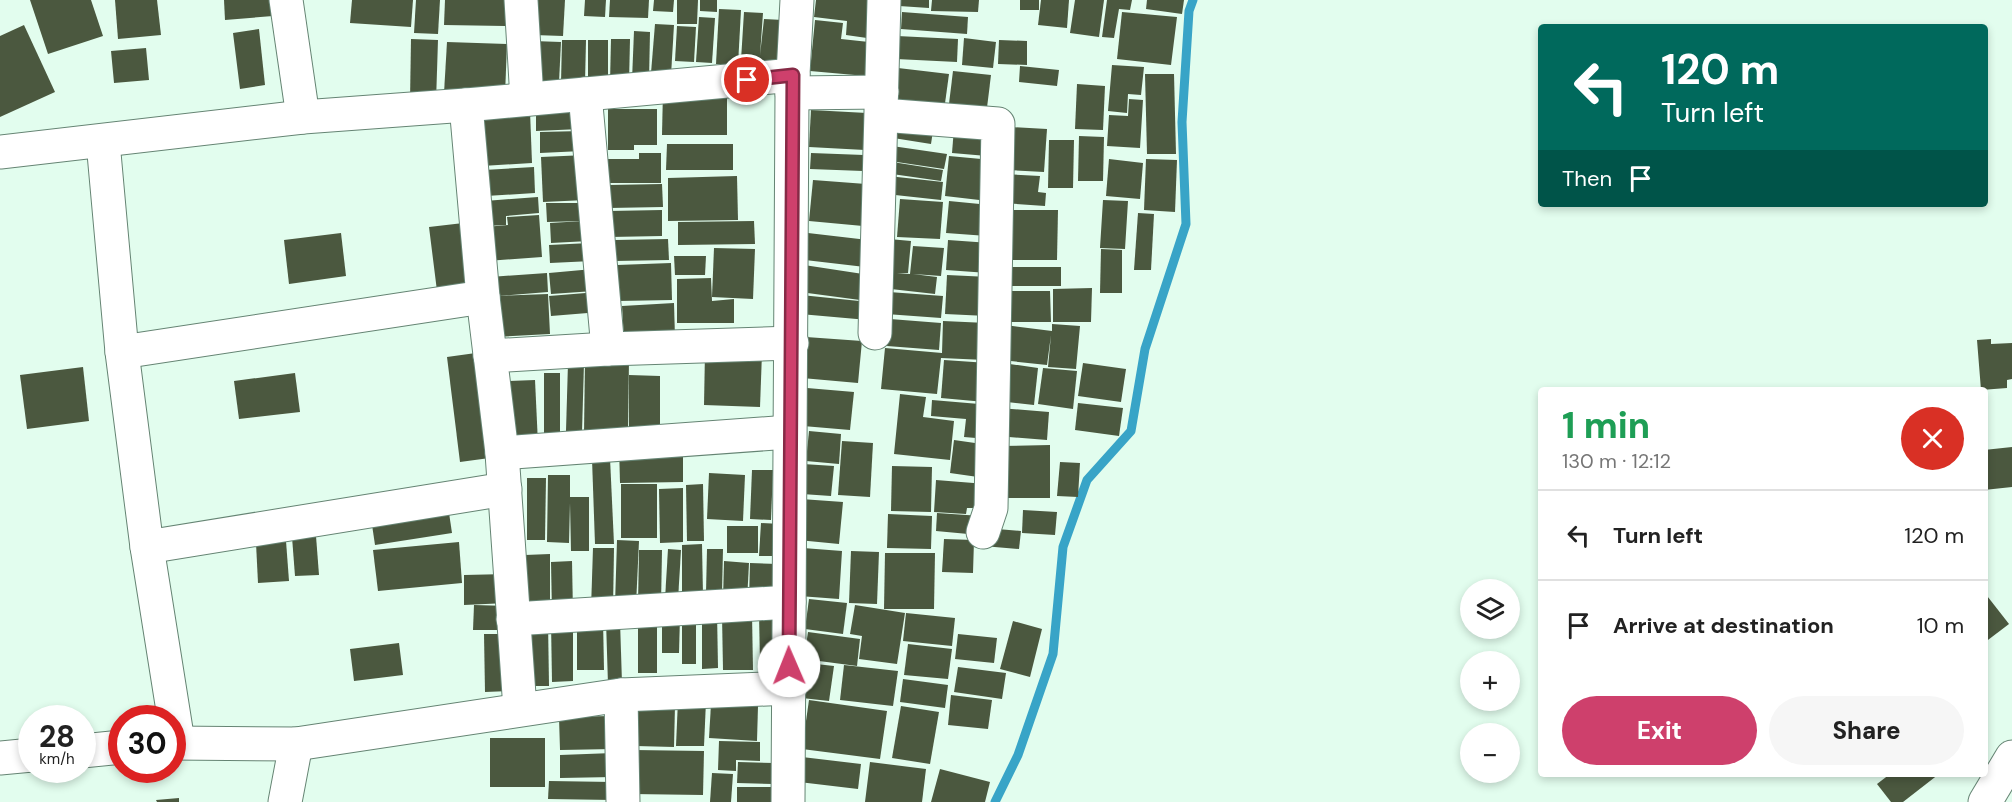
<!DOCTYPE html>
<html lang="en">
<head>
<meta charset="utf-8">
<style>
	:root { --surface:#fff; --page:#f6f6f6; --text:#222; --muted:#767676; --line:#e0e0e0; --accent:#ce406c }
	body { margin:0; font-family:"DM Sans",sans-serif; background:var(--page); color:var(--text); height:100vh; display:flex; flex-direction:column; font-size:22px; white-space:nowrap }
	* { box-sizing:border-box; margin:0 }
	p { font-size:20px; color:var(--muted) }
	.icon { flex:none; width:33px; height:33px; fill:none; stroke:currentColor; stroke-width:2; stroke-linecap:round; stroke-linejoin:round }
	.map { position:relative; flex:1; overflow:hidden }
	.drawer { position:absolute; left:1538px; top:387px; width:450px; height:390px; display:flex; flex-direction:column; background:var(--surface); border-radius:6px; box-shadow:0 3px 9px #0003 }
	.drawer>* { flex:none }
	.guide { position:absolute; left:1538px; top:24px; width:450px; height:183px; border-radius:6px; box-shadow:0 3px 9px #0003; background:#00695c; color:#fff; overflow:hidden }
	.buttons { position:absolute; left:1460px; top:579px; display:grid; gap:12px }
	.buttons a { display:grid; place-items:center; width:60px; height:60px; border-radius:50%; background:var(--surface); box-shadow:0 3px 9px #0003; font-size:30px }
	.speed { position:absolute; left:18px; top:705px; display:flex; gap:12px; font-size:30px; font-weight:700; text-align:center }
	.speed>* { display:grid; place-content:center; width:78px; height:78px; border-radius:50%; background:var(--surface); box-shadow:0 3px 9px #0003; line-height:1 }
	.speed small { font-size:15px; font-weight:400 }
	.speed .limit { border:9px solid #d22; background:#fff; color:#111 }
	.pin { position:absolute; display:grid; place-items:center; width:51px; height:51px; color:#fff; margin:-26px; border:3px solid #fff; border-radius:50%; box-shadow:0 2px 6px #0007 }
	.me { position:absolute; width:66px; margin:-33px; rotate:359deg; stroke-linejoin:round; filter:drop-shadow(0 0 4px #0008) }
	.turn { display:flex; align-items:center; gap:21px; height:126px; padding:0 24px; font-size:27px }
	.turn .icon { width:78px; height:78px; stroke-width:2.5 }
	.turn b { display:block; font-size:42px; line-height:51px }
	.then { display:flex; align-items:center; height:57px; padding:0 24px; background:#0003; gap:12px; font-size:22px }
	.round { display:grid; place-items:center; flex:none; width:63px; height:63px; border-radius:32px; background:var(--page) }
	.head { display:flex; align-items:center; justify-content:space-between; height:102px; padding:0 24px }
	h1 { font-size:36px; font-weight:800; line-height:45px; color:#1e9e55 }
	.primary-button { display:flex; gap:12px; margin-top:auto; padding:12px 24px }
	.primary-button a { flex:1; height:69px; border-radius:36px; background:var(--accent); color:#fff; font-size:24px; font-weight:800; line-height:69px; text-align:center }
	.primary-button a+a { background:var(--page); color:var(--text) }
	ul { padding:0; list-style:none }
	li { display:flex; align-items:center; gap:18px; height:90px; padding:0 24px; border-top:2px solid var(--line) }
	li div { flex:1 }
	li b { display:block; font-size:22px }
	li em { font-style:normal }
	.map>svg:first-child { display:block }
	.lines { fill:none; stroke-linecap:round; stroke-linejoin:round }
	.stream { stroke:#38a4c7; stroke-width:9 }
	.building { fill:#4b583f }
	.minor-casing { stroke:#658473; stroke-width:35 }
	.minor { stroke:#fff; stroke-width:33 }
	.route-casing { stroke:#862a46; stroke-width:15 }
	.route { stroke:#ce406c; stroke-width:10 }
</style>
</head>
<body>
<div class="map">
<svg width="2012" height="802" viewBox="0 0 2012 802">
	<rect width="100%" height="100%" fill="#e2fdee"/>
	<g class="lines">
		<!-- stream -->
		<path class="stream" d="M995 802 1018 755 1053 654 1063 547 1087 480 1131 431 1145 349 1186 224 1182 122 1189 11 1193 0"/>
	</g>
	<!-- building -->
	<g class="building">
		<path d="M30 0H91L103 36 48 54Z"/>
		<path d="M115 0H157L161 35 118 39Z"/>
		<path d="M224 0H271L273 16 225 20Z"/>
		<path d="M352 0H413L411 27 350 23Z"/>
		<path d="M416 0H440L438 34 414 33Z"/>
		<path d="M445 0H506L505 26 444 25Z"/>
		<path d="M535 0H565L563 36 534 35Z"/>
		<path d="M585 0H606L605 17 584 16Z"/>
		<path d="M610 0H649L648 18 609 17Z"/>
		<path d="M654 0H674L673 12 653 11Z"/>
		<path d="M677 0H698L697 24H677Z"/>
		<path d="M700 0H717V12L700 11Z"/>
		<path d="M816 0H872L867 38 846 35 847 21 814 17Z"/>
		<path d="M900 0H929V8L899 6Z"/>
		<path d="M932 0H979L978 12 931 11Z"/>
		<rect x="1020" y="0" width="19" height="10"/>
		<path d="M1041 0H1069L1067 28 1038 25Z"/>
		<path d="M1075 0H1104L1099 37 1070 33Z"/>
		<path d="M1107 0H1132L1130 10 1119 9 1114 38 1102 37Z"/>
		<path d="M1147 0H1184L1182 14 1146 9Z"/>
		<path d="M719 9 741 10 738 65 716 64Z"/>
		<path d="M744 12 763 13 760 55 764 19 783 20 780 60H741Z"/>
		<path d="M902 12 968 17 967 34 901 29Z"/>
		<path d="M1122 12 1177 17 1171 65 1117 59Z"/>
		<path d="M699 17 715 18 712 63 696 62Z"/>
		<path d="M815 20 843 23 841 39 869 42 866 76 810 71Z"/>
		<path d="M655 24 674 25 671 75 651 73Z"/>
		<path d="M24 25 55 92 0 117V36Z"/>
		<path d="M677 26 696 27 694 62 675 61Z"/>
		<path d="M259 29 265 85 240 89 233 33Z"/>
		<path d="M634 31 650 32 649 80H632Z"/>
		<path d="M897 36 958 39 957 62 896 59Z"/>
		<path d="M964 38 996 42 993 68 962 65Z"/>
		<path d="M411 39 438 40 436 102 410 101Z"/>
		<path d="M611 39H630L629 83H610Z"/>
		<path d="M562 40H586L585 83H561Z"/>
		<rect x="588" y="40" width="20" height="42"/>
		<path d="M999 40 1027 41V65L998 64Z"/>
		<path d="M533 41 561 42 559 82 532 81Z"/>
		<path d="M447 42 507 44 505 95 444 93Z"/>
		<path d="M146 48 149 80 114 83 111 51Z"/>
		<path d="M1112 65 1144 67 1141 95 1128 94 1127 113 1108 111Z"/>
		<path d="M1020 66 1059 70 1057 86 1019 82Z"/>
		<path d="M898 68 949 74 943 118 892 111Z"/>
		<path d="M953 71 991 75 986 116 948 112Z"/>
		<path d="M1145 74H1174L1176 154H1147Z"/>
		<path d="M1077 84 1105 86 1103 130 1075 129Z"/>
		<path d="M663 90H727V135H662Z"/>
		<path d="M1129 99 1143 100 1140 148 1107 146 1109 115 1128 116Z"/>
		<path d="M579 106 580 129 536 131V107Z"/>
		<path d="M608 109H657V145H634V150H608Z"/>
		<path d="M811 110 867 113 865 150 809 147Z"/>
		<path d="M530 111 532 163 482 166 479 114Z"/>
		<path d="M890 118 934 124 931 144 887 137Z"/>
		<path d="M1011 127 1047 129 1044 172 1008 170Z"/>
		<path d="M954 128 989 132 987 156 952 153Z"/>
		<path d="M582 131V151L540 153V132Z"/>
		<path d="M1079 136 1104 137 1103 181H1078Z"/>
		<path d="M1049 140H1074L1073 188H1048Z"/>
		<path d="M667 144H733V170H666Z"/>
		<path d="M892 146 947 154 944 169 890 161Z"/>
		<path d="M639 153H661V183H608L607 159H639Z"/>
		<path d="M811 153 864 155 863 171 810 169Z"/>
		<path d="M586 155V200L543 202 541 157Z"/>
		<path d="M949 156 992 160 988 201 945 196Z"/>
		<path d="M1109 159 1143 163 1140 199 1106 196Z"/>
		<path d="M1146 159 1177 160 1175 212 1144 210Z"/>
		<path d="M886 161 943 170 941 181 885 173Z"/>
		<path d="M534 167 535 193 486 196 484 170Z"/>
		<path d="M1004 174 1040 176 1038 192 1046 193 1045 206 1002 203Z"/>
		<path d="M737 176 738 220 668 221V178Z"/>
		<path d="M888 176 943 182 941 200 886 194Z"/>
		<path d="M813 180 866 184 863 226 809 221Z"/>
		<path d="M662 184 663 207 609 208V185Z"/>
		<path d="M538 197 539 213 506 216V225L486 226 485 201Z"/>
		<path d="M900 199 943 202 940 239 897 237Z"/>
		<path d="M1103 200 1128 201 1125 249 1100 248Z"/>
		<path d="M949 201 990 205 987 236 946 233Z"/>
		<path d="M546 203H586L589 241 551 243 550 223 583 221 547 222Z"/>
		<path d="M662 210V236L610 237 609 211Z"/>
		<path d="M1006 210H1058L1057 260H1005Z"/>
		<path d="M1138 213 1154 214 1151 270H1134Z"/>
		<path d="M539 215 542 257 487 261 485 227 508 225 507 217Z"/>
		<path d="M754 221 755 244 678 245V222Z"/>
		<path d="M472 222 480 286 437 291 429 227Z"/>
		<path d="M341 233 346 276 289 284 284 240Z"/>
		<path d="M808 233 868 240 865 267 805 260Z"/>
		<path d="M668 239 669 260 615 261V240Z"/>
		<path d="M889 239 911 241 908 273H897L910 274 913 246 944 248 941 276 913 274 937 277 935 294 882 288Z"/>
		<path d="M948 240 990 243 988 273 946 270Z"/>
		<path d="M590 243 592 261 550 263 549 245Z"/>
		<path d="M714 248 755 249 753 299 712 297Z"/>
		<path d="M1101 249 1122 250V293H1100Z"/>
		<path d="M674 256H706L705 275H675Z"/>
		<path d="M671 263 672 300 618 301 617 265Z"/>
		<path d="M804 265 863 274 860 300 800 292Z"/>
		<path d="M1006 267H1061V286H1005Z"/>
		<path d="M593 269 594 291 551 294 549 273Z"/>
		<path d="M547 273 548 292 497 296 548 294 550 334 494 337 490 277Z"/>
		<path d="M947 275 989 277 987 316 945 314Z"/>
		<path d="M711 278 712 301 734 299V323H677V279Z"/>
		<path d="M1092 288 1091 322H1053V289Z"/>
		<path d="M1002 291H1050L1051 322H1003Z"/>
		<path d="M598 292 600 312 551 316 549 296Z"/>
		<path d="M889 292 943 296 941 318 886 314Z"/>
		<path d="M801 295 869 302 868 320 800 314Z"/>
		<path d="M674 303 675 338 624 340 622 306Z"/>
		<path d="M890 319 941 323 939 350 887 346Z"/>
		<path d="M943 321 987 323 985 360 941 358 937 394 881 389 885 348 942 353Z"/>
		<path d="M1052 324 1080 326 1076 369 1048 367 1051 335 1047 365 1001 360 1005 325 1052 331Z"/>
		<path d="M806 337 862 341 858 383 802 378Z"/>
		<path d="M1991 339V344L2012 343V379L2007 380V388L1981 390 1977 340Z"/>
		<path d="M483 352 497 457 460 462 447 357Z"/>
		<path d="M705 352 762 353 760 407 704 405Z"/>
		<path d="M585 359H629L628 434H584Z"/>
		<path d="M944 360 988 363 985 402 941 398Z"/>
		<path d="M568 363H584L582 432 566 431Z"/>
		<path d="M1003 363 1038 368 1034 405 998 401Z"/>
		<path d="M1083 363 1126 369 1121 402 1078 396Z"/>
		<path d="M83 367 89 421 27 429 20 375Z"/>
		<path d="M1043 368 1077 371 1073 409 1038 404Z"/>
		<path d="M295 373 300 412 239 419 234 381Z"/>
		<rect x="544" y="373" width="16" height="63"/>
		<path d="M629 375 660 376V437L629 436Z"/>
		<path d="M535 380 538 444 511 445 509 381Z"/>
		<path d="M807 388 854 392 850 430 803 426Z"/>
		<path d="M900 394 926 397 923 417 954 421 950 460 894 454Z"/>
		<path d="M932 400 991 405 988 439 964 437 966 419 931 416Z"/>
		<path d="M1078 403 1123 408 1119 436 1075 430Z"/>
		<path d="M999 408 1049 412 1047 440 997 436Z"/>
		<path d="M809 431 841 434 839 464 806 461Z"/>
		<path d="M954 440 982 444 978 477 950 473Z"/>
		<path d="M842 441 873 443 870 497 838 495Z"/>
		<path d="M683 445V482L620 483 619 446Z"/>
		<path d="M1050 445V498H999V446Z"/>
		<path d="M2012 447V487L1984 490V450Z"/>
		<path d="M610 458 614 544H595L592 459Z"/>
		<path d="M1060 462 1080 463 1078 497 1057 496Z"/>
		<path d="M803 464 834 466 831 496 802 494Z"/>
		<path d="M892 466 932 467 931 512 891 511Z"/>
		<path d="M752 470H773L771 520 750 519Z"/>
		<path d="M709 473 745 475 743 521 707 519Z"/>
		<path d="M548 475H570V497H589V551H571L570 503 569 543 547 542Z"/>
		<path d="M527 478H546L545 540H527Z"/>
		<path d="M936 480 986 484 984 508H967L966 514 934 512Z"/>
		<rect x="621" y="484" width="36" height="54"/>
		<path d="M703 484 704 541H687L686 485Z"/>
		<path d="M683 488V542L660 543 659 489Z"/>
		<path d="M801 499 843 502 839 544 798 540Z"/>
		<path d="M448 506 452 533 375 545 371 518Z"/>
		<path d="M1023 510 1057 512 1055 535 1022 533Z"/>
		<path d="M937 513 981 516 979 535 936 531Z"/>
		<path d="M888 514 932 516 931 549 887 548Z"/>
		<path d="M761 523 781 524 780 556H759Z"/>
		<rect x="727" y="526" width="31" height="27"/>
		<path d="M985 528 1021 531 1019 549 983 546Z"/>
		<path d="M316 536 319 575 295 576 292 537Z"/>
		<path d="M944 539 974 540 973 573 942 572Z"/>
		<path d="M617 540 639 541 636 605H615Z"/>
		<path d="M286 541 289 581 258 583 256 543Z"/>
		<path d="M459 542 462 583 378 591 373 550Z"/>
		<path d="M702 544 703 596H682V545Z"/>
		<path d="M593 548H614L613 609H591Z"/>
		<path d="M803 548 842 551 839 599 799 596Z"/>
		<path d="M668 549 681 550 678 600 665 599Z"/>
		<path d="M707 549H723L722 593H706Z"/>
		<path d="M639 550H662L661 605H638Z"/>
		<path d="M851 551 879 552 877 604 849 603Z"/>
		<path d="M885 553H935L934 609H884Z"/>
		<path d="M550 554V614L525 615V555Z"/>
		<path d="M572 561 573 613H552L551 562Z"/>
		<path d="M724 561 749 563 747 601 723 600Z"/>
		<path d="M750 563 778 564 776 601 749 600Z"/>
		<path d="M507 574V603L464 605V575Z"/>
		<path d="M1984 592 2009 624 1984 643Z"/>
		<path d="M809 599 847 603 843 634 805 629Z"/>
		<path d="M474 605 509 606 508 630H473Z"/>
		<path d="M855 605 905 613 897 664 859 659 862 636 850 634Z"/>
		<path d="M702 612H717L718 668 702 669Z"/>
		<path d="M773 612 774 664H760L759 613Z"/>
		<path d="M906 613 955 618 952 646 903 641Z"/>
		<rect x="638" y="614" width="19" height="59"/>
		<path d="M752 614 753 670H723L722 615Z"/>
		<path d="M662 615 680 616 679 653H662Z"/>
		<rect x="682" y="615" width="14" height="49"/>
		<path d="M603 619 604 670H577V620Z"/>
		<path d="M606 621H620L622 683 608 684Z"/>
		<path d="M1013 621 1042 629 1030 677 1000 669Z"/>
		<path d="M523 622H548L549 686H524Z"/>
		<path d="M551 622H573V681L552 682Z"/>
		<path d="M808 632 860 639 857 666 804 659Z"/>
		<path d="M484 634H509L510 691 485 692Z"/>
		<path d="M958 634 997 638 994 663 955 659Z"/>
		<path d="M399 643 403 675 354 681 350 649Z"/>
		<path d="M908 644 952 649 948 679 904 675Z"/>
		<path d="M807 663 834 666 829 701 802 698Z"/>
		<path d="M844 665 898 671 893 706 840 700Z"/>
		<path d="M958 667 1006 673 1002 699 954 692Z"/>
		<path d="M903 679 948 685 945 708 900 702Z"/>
		<path d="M951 695 992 700 988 729 948 725Z"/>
		<path d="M678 700 706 701 704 746H676Z"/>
		<path d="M809 700 887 711 880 759 802 749Z"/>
		<path d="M637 704 675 705 674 747 636 746Z"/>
		<path d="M711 704 758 706 757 741 709 738Z"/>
		<path d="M901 706 939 712 930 764 892 758Z"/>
		<path d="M612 716 613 749 560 750 559 717Z"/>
		<rect x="490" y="738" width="55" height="49"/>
		<path d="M719 741 760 742V761L736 760V771L718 770Z"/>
		<path d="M634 750 704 751 703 795 632 794Z"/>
		<path d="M613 753V777L560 778V755Z"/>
		<path d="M802 757 861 764 858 789 799 782Z"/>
		<path d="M738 762 774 763 773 784 737 783Z"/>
		<path d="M870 762 926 769 922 802H865Z"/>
		<path d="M940 769 990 782 985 802H931Z"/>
		<path d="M712 773 733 774 731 802H710Z"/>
		<path d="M1890 774H1939L1903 802H1891L1877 784Z"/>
		<path d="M549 781 613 782V800L548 799Z"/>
		<path d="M737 787H775L774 802H737Z"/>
		<path d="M179 798V802H157L156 800Z"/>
	</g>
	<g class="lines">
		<defs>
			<g id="minor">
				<path d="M286 0 303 117"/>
				<path d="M521 0 527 99"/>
				<path d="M792 93 882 92"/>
				<path d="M585 94 608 349"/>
				<path d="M466 105 483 297 502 453 520 709"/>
				<path d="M882 115 998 124 991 508 983 532"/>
				<path d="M103 142 122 352 147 547 178 742"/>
				<path d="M0 152 303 117 466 105 793 75"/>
				<path d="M875 333 884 0"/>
				<path d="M122 352 483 297"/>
				<path d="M490 356 608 349 792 343"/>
				<path d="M502 453 789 432"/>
				<path d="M147 547 505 489"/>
				<path d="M513 619 789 602"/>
				<path d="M621 695 623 802"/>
				<path d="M172 743 296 744 621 695 790 688"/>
				<path d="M82 751 122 747"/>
				<path d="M0 758 32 755"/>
				<path d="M285 802 296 744"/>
				<path d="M788 802 792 93 797 0"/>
				<path d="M1985 802 2012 757"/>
			</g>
		</defs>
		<!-- minor casing -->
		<use href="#minor" class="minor-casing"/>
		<!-- minor -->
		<use href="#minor" class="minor"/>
	</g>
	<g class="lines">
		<defs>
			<path id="route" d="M747 80 793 75 789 666"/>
		</defs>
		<!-- route casing -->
		<use href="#route" class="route-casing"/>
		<!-- route -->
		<use href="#route" class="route"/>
	</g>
</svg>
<div class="buttons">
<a><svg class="icon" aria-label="layers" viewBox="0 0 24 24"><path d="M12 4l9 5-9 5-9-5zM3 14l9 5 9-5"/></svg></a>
<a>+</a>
<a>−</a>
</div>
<div class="speed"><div>28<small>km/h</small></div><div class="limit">30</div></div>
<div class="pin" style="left:747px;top:80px;background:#d93025"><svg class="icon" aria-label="arrive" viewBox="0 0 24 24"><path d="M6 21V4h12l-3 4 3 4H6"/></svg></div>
<svg class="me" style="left:789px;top:666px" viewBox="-20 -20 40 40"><circle r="19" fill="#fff"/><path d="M0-13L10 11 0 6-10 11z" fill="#ce406c"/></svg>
<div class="guide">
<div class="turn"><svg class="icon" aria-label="left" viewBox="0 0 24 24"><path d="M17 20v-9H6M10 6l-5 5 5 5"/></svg><div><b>120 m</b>Turn left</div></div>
<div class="then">Then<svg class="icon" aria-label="arrive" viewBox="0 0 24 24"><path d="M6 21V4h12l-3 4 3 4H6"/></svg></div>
</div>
<section class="drawer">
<div class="head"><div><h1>1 min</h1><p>130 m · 12:12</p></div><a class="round" style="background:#d93025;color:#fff"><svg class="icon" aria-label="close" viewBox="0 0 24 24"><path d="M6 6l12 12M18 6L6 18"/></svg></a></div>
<ul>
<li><svg class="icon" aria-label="left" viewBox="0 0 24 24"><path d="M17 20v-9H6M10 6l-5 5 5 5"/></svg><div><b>Turn left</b></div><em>120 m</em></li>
<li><svg class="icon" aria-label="arrive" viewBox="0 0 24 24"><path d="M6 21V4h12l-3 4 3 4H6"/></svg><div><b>Arrive at destination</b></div><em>10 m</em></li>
</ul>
<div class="primary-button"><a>Exit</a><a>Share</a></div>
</section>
</div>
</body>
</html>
